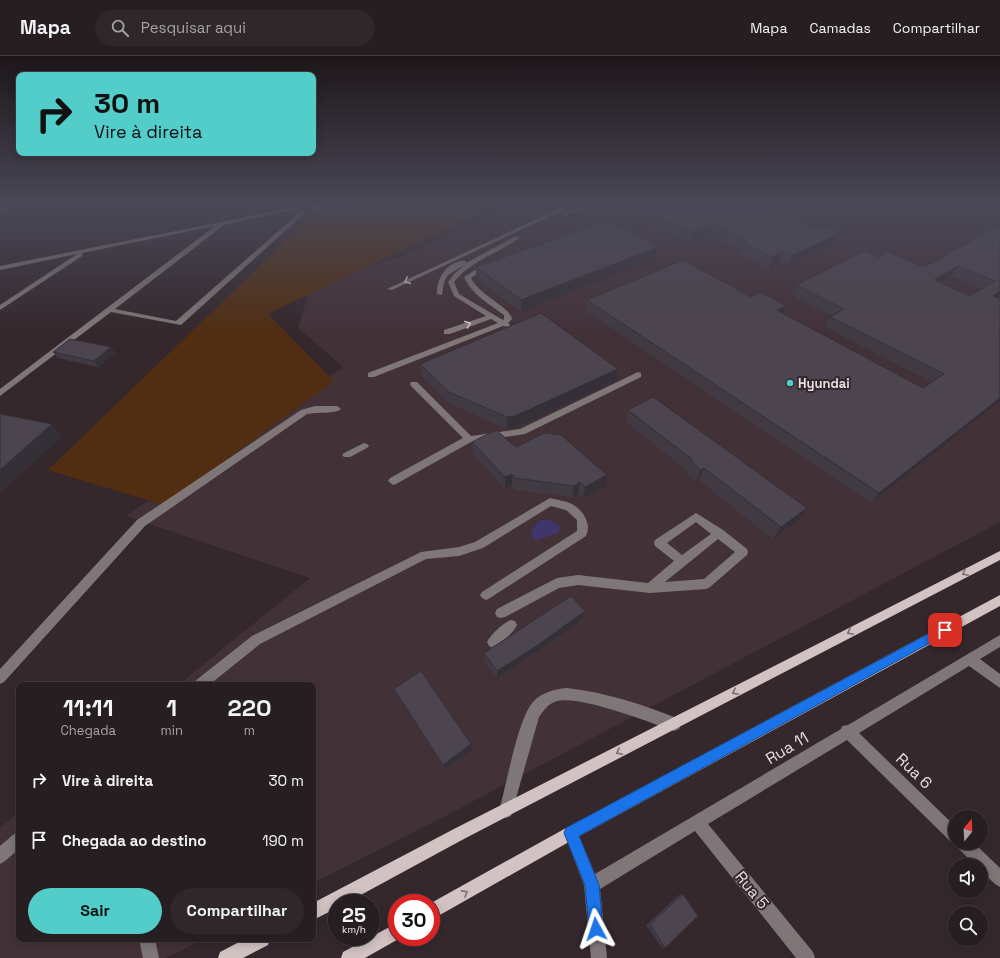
<!DOCTYPE html>
<html lang="pt">
<head>
<meta charset="utf-8">
<style>
	:root { --surface:#271e22; --page:#2f272a; --text:#f1f3f6; --muted:#a4a2a5; --line:#433c40; --accent:#53cdca }
	body { margin:0; font-family:"Space Grotesk",sans-serif; background:var(--page); color:var(--text); height:100vh; display:flex; flex-direction:column; font-size:15px; white-space:nowrap }
	* { box-sizing:border-box; margin:0 }
	p { font-size:13px; color:var(--muted) }
	.icon { flex:none; width:22px; height:22px; fill:none; stroke:currentColor; stroke-width:2; stroke-linecap:round; stroke-linejoin:round }
	.map { position:relative; flex:1; overflow:hidden }
	.side { position:absolute; left:16px; top:626px; width:300px; height:260px; display:flex; flex-direction:column; background:var(--surface); border-radius:8px; box-shadow:0 2px 10px #0003,0 0 0 1px var(--line) }
	.side>* { flex:none }
	.guide { position:absolute; left:16px; top:16px; width:300px; height:84px; border-radius:8px; box-shadow:0 2px 10px #0003,0 0 0 1px var(--line); background:#53cdca; color:#111; overflow:hidden }
	.needle { width:26px; rotate:18deg }
	.controls { position:absolute; left:948px; top:754px; display:grid; gap:8px }
	.controls a { display:grid; place-items:center; width:40px; height:40px; border-radius:50%; background:var(--surface); box-shadow:0 2px 10px #0003,0 0 0 1px var(--line); font-size:20px }
	.speed { position:absolute; left:328px; top:838px; display:flex; gap:8px; font-size:20px; font-weight:700; text-align:center }
	.speed>* { display:grid; place-content:center; width:52px; height:52px; border-radius:50%; background:var(--surface); box-shadow:0 2px 10px #0003,0 0 0 1px var(--line); line-height:1 }
	.speed small { font-size:10px; font-weight:400 }
	.speed .limit { border:6px solid #d22; background:#fff; color:#111 }
	.pin { position:absolute; display:grid; place-items:center; width:34px; height:34px; color:#fff; margin:-17px; border-radius:8px; box-shadow:0 2px 6px #0006 }
	.me { position:absolute; width:44px; margin:-22px; rotate:355deg; stroke-linejoin:round; filter:drop-shadow(0 0 3px #0008) }
	.turn { display:flex; align-items:center; gap:14px; height:84px; padding:0 12px; font-size:18px }
	.turn .icon { width:52px; height:52px; stroke-width:2.5 }
	.turn b { display:block; font-size:28px; line-height:34px }
	.eta { display:flex; justify-content:space-evenly; align-items:center; height:68px; text-align:center }
	.eta b { font-size:24px; font-weight:700; line-height:28px }
	.action { display:flex; gap:8px; margin-top:auto; padding:8px 12px }
	.action a { flex:1; height:46px; border-radius:24px; background:var(--accent); color:#111; font-size:16px; font-weight:700; line-height:46px; text-align:center }
	.action a+a { background:var(--page); color:var(--text) }
	ul { padding:0; list-style:none }
	li { display:flex; align-items:center; gap:12px; height:60px; padding:0 12px }
	li div { flex:1 }
	li b { display:block; font-size:15px }
	li em { font-style:normal }
	header { display:flex; align-items:center; gap:24px; box-sizing:border-box; height:56px; padding:0 20px; background:var(--surface); border-bottom:1px solid var(--line) }
	header strong { font-size:19px }
	nav { display:flex; gap:22px; margin-inline-start:auto; font-size:14px }
	.search { width:280px; height:36px; background:var(--page); display:flex; align-items:center; gap:10px; box-sizing:border-box; padding:0 14px; border-radius:22px; color:var(--muted); font-size:15px }
	.map>svg:first-child { display:block }
	.built { fill:#433138 }
	.green { fill:#512e12 }
	.water { fill:#3f376b }
	.lines { fill:none; stroke-linecap:round; stroke-linejoin:round }
	.minor { fill:#7f7777; fill-rule:evenodd }
	.major { fill:#d2c3c2; fill-rule:evenodd }
	.wall { fill:#413a43; fill-rule:evenodd }
	.shaded-wall { fill:#353037 }
	.building { fill:#4c444e; stroke:#353037; fill-rule:evenodd }
	.oneway { stroke:#d1c9cb }
	.oneway2 { stroke:#7b6e70 }
	.route { fill:#1a73e8; stroke:#114b97 }
	.poi-dot { fill:#53cdca; stroke:#34282d; stroke-width:1.5 }
	.labels { text-anchor:middle; dominant-baseline:central; stroke-width:4; stroke-linejoin:round; paint-order:stroke }
	.poi-label { font-size:13px; font-weight:bold; fill:#e6dde0; stroke:#34282d; text-anchor:start }
	.near-street-label { font-size:16px; fill:#e6dde0; stroke:#34282d }
</style>
</head>
<body>
<header>
<strong>Mapa</strong>
<div class="search"><svg class="icon" aria-label="search" viewBox="0 0 24 24"><circle cx="10" cy="10" r="6"/><path d="M15 15l6 6"/></svg>Pesquisar aqui</div>
<nav><a>Mapa</a><a>Camadas</a><a>Compartilhar</a></nav>
</header>
<div class="map">
<svg width="1000" height="902" viewBox="0 0 1000 902">
	<rect width="100%" height="100%" fill="#34282d"/>
	<!-- built -->
	<g class="built">
		<path d="M514 150H1000V466L449 758 313 827V629H178L310 522 126 460 343 311 298 272 308 239 351 215 401 201Z"/>
		<path d="M19 756V883H204L166 902H0V772Z"/>
	</g>
	<!-- green -->
	<path class="green" d="M361 150H495L268 258 334 325 164 449 48 414 310 161Z"/>
	<!-- water -->
	<path class="water" d="M541 464C549 464 555 464 560 471L558 477 535 485 532 481C531 473 535 469 541 464Z"/>
	<g class="lines">
		<!-- minor -->
		<g class="minor">
			<path d="M6 150H13L0 156V152Z"/>
			<path d="M301 150H311L224 169 115 253 176 265 300 156H304V158L181 269 111 256 0 340V333L215 170 82 197 83 199 82 200 0 254V249L77 198 0 214V210Z"/>
			<path d="M311 150H333L314 154 312 153Z"/>
			<path d="M565 150H572L392 234 387 233Z"/>
			<path d="M579 150H586L566 160 561 159Z"/>
			<path d="M516 180 519 182 518 183C497 198 470 205 454 226L459 238 503 264 504 263V259C488 247 472 239 464 221L485 208H489V210L471 222C480 240 509 250 512 263L508 267 510 269 509 271 503 270 374 321H368V317L498 267 491 263 450 278H444V274L486 260 454 240 448 226 455 217 466 208 448 219 444 226 442 239 437 238C436 222 449 203 466 205V207Z"/>
			<path d="M638 316 641 317V321L525 378 471 386 396 428 393 429 388 425 390 422 463 382 411 330 410 328 411 326H417L471 380 520 373Z"/>
			<path d="M315 350H337L341 353C336 358 316 356 307 358L145 470 4 626 0 628V613L137 464 301 354Z"/>
			<path d="M364 387 367 388 369 390 367 392 350 401H344L342 399 344 397Z"/>
			<path d="M550 442C557 444 566 445 572 448 583 454 592 468 586 480L490 542 486 544 482 542 480 539 482 536 577 475V464L566 454 551 450 483 492 459 500 426 503 260 588 209 629H193L195 625 252 580 421 496 459 491 475 486Z"/>
			<path d="M696 457 723 474 747 493 748 496 747 499 710 531 706 533 650 537 578 529 559 532 505 561 501 562 497 561 495 557 497 553 557 522 578 519 648 527 674 505 655 490 654 487 655 484ZM696 466 711 478 682 499 667 487ZM718 483 735 496 704 523 665 526Z"/>
			<path d="M511 564 515 565 517 569C513 577 501 588 493 592L489 590 487 586C491 578 503 567 511 564Z"/>
			<path d="M1000 579V591L980 603 1000 618V632L969 610 859 677 955 770V787H974L1000 812V831L995 828 981 815V809H975L958 792 956 787H955L950 785 847 684 708 768 813 896 815 902H796L695 775 600 833 607 902H591L584 829 564 777 566 772 571 770 576 772 595 818 841 673 842 670 848 669Z"/>
			<path d="M567 632C605 636 644 649 679 663L681 668 679 673 674 675C649 666 581 639 557 645 549 647 543 655 539 661L511 760 506 762 501 760 499 755C506 731 518 662 533 646 542 636 555 633 567 632Z"/>
			<path d="M19 776V793L5 805 0 808V790L14 778Z"/>
			<path d="M139 883H155L159 902H143Z"/>
		</g>
		<!-- major -->
		<g class="major">
			<path d="M1000 495V504L462 784 346 847H337V852L313 864V847L452 774Z"/>
			<path d="M1000 539V550L576 782 431 864V847L566 772Z"/>
			<path d="M397 867V881H402L365 902H341L343 896Z"/>
			<path d="M245 883H270L268 889 243 902H218L220 896Z"/>
		</g>
	</g>
	<!-- wall -->
	<g class="wall">
		<path d="M627 150H782L773 154 835 188 787 211 779 208 769 213 738 198 739 194 709 179 690 187 626 154Z"/>
		<path d="M1000 151V157L997 156Z"/>
		<path d="M1000 169V240L998 242 1000 345 871 447 585 254 587 244 751 241 786 250 783 258 923 332 931 326 825 271 830 261 832 260 791 239 796 229 879 201 924 211ZM951 220 982 233 970 240 940 227Z"/>
		<path d="M658 191 655 202 521 256 476 222V211Z"/>
		<path d="M111 291 115 297 98 311 58 302 53 296Z"/>
		<path d="M420 308 616 325 515 372 507 373 450 348 422 320Z"/>
		<path d="M628 354 799 464 773 483 699 424 696 426 686 417 687 415 626 366Z"/>
		<path d="M472 386 516 391 607 419 605 430 583 443 578 438 572 441 515 434 512 429 505 433 473 398Z"/>
		<path d="M583 563 534 598 497 622 484 605V597Z"/>
		<path d="M394 633 472 694 445 714 397 639Z"/>
		<path d="M683 838 665 892H662L646 869 679 839Z"/>
	</g>
	<!-- shaded-wall -->
	<g class="shaded-wall">
		<path d="M761 150H782L758 160Z"/>
		<path d="M712 168 709 179 690 187 693 176Z"/>
		<path d="M840 177 835 188 787 211 791 200Z"/>
		<path d="M658 191 655 202 521 256V244Z"/>
		<path d="M783 196 779 208 769 213 773 201Z"/>
		<path d="M958 210 951 220 927 234 934 224Z"/>
		<path d="M1000 235V240L985 250 993 240Z"/>
		<path d="M786 250 782 260 777 254Z"/>
		<path d="M111 291 115 297 98 311 94 305Z"/>
		<path d="M618 313 616 325 515 372 507 373V361Z"/>
		<path d="M1000 342V345L871 447 879 437Z"/>
		<path d="M52 368 62 380 0 438V414Z"/>
		<path d="M704 412 699 424 696 426 701 414Z"/>
		<path d="M512 418V429L505 433V421Z"/>
		<path d="M607 419 605 430 583 443 585 431Z"/>
		<path d="M580 426 578 438 572 441 574 430Z"/>
		<path d="M807 452 799 464 773 483 781 471Z"/>
		<path d="M585 555 583 563 534 598 497 622V615Z"/>
		<path d="M471 688 472 694 445 714 443 709Z"/>
	</g>
	<!-- building -->
	<g class="building">
		<path d="M640 150H764L817 172 822 170 840 177 791 200 783 196 773 201 742 186 746 185 712 168 693 176Z"/>
		<path d="M608 164 658 191 521 244 476 211Z"/>
		<path d="M1000 169V235L993 240 1000 243V251L999 252H1000V342L879 437 587 244 683 204 751 241 760 236 786 250 777 254 923 332 944 318 830 261 844 253 796 229 864 195 879 201 888 196 924 211ZM958 210 995 225 970 240 934 224Z"/>
		<path d="M541 257 618 313 515 360 507 361 449 336 420 308Z"/>
		<path d="M70 283 111 291 94 305 53 296Z"/>
		<path d="M653 341 807 452 781 471 704 412 701 414 691 405 693 404 628 354Z"/>
		<path d="M0 358 52 368 0 414Z"/>
		<path d="M496 374 516 391 544 377 561 379 607 419 585 431 580 426 574 430 515 422 512 418 505 421 472 386Z"/>
		<path d="M571 540 585 555 535 591 497 615 484 597Z"/>
		<path d="M421 615 471 688 443 709 394 633Z"/>
		<path d="M683 838 698 860 665 892 650 868Z"/>
	</g>
	<!-- one-way arrows -->
	<defs><path id="oneway-chevron" d="M-2-3.5L2.5 0L-2 3.5" fill="none" stroke-width="1.6" stroke-linecap="round" stroke-linejoin="round"/></defs>
	<g class="oneway">
		<use href="#oneway-chevron" transform="translate(407 225) rotate(155)"/>
		<use href="#oneway-chevron" transform="translate(468 268) rotate(-20)"/>
	</g>
	<g class="oneway2">
		<use href="#oneway-chevron" transform="translate(965 517) rotate(153)"/>
		<use href="#oneway-chevron" transform="translate(850 576) rotate(153)"/>
		<use href="#oneway-chevron" transform="translate(735 636) rotate(153)"/>
		<use href="#oneway-chevron" transform="translate(619 696) rotate(153)"/>
		<use href="#oneway-chevron" transform="translate(465 837) rotate(-29)"/>
	</g>
	<!-- sky -->
	<linearGradient id="sky" x2="0" y2="1"><stop stop-color="#1d1619"/><stop offset="0.54" stop-color="#4a4857"/><stop offset="1" stop-color="#4a4857" stop-opacity="0"/></linearGradient>
	<rect width="1000" height="276" fill="url(#sky)"/>
	<!-- route -->
	<path class="route" d="M945 569 948 571 950 574 948 577 579 780 599 829 603 873 601 878 596 880 591 878 589 873 585 829 564 777 566 772Z"/>
	<!-- markers -->
	<circle class="poi-dot" cx="790" cy="327" r="4"/>
	<g class="labels">
		<!-- poi labels -->
		<g class="poi-label">
			<text x="798" y="327">Hyundai</text>
		</g>
		<!-- near-street labels -->
		<g class="near-street-label">
			<text transform="translate(787 692) rotate(-31)">Rua 11</text>
			<text transform="translate(914 715) rotate(44)">Rua 6</text>
			<text transform="translate(752 834) rotate(51)">Rua 5</text>
		</g>
	</g>
</svg>
<div class="controls">
<a><svg class="needle" viewBox="-14 -14 28 28"><path d="M0-13l5 13h-10z" fill="#e53935"/><path d="M0 13l5-13h-10z" fill="#a4a2a5"/></svg></a>
<a><svg class="icon" aria-label="sound" viewBox="0 0 24 24"><path d="M4 9h4l5-4v14l-5-4H4zM17 9q2 3 0 6"/></svg></a>
<a><svg class="icon" aria-label="search" viewBox="0 0 24 24"><circle cx="10" cy="10" r="6"/><path d="M15 15l6 6"/></svg></a>
</div>
<div class="speed"><div>25<small>km/h</small></div><div class="limit">30</div></div>
<div class="pin" style="left:945px;top:574px;background:#d93025"><svg class="icon" aria-label="arrive" viewBox="0 0 24 24"><path d="M6 21V4h12l-3 4 3 4H6"/></svg></div>
<svg class="me" style="left:596px;top:873px" viewBox="-20 -20 40 40"><path d="M0-17L14 15 0 8-14 15z" fill="#1a73e8" stroke="#fff" stroke-width="4"/></svg>
<div class="guide">
<div class="turn"><svg class="icon" aria-label="right" viewBox="0 0 24 24"><path d="M7 20v-9h11M14 6l5 5-5 5"/></svg><div><b>30 m</b>Vire à direita</div></div>
</div>
<section class="side">
<div class="eta">
<div><b>11:11</b><p>Chegada</p></div>
<div><b>1</b><p>min</p></div>
<div><b>220</b><p>m</p></div>
</div>
<ul>
<li><svg class="icon" aria-label="right" viewBox="0 0 24 24"><path d="M7 20v-9h11M14 6l5 5-5 5"/></svg><div><b>Vire à direita</b></div><em>30 m</em></li>
<li><svg class="icon" aria-label="arrive" viewBox="0 0 24 24"><path d="M6 21V4h12l-3 4 3 4H6"/></svg><div><b>Chegada ao destino</b></div><em>190 m</em></li>
</ul>
<div class="action"><a>Sair</a><a>Compartilhar</a></div>
</section>
</div>
</body>
</html>
